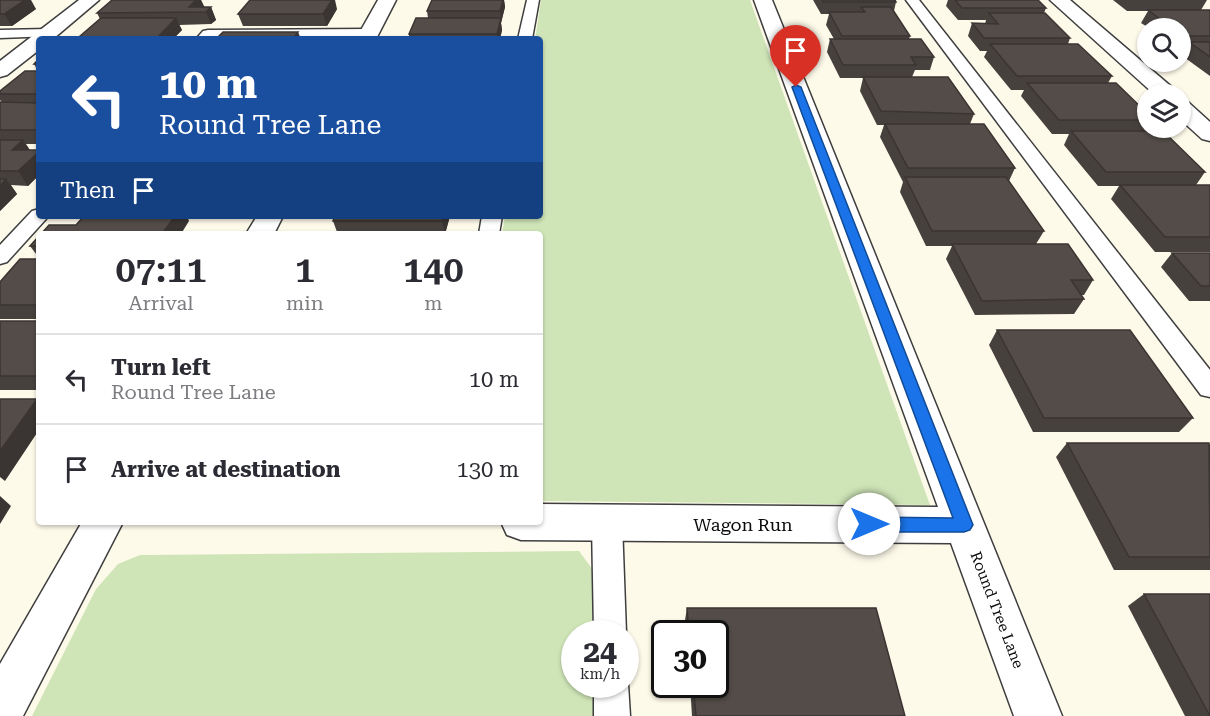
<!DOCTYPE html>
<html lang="en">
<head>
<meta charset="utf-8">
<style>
	:root { --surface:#fff; --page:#f2f2f3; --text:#2b2b33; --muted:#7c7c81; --line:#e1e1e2 }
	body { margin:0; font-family:"Roboto Serif",serif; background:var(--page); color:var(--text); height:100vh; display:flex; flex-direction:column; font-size:22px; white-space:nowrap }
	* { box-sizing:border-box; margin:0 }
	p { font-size:20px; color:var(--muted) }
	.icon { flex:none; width:33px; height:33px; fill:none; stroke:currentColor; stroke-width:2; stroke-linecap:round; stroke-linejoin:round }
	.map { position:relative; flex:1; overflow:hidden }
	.sheet { position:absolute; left:36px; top:231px; width:507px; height:294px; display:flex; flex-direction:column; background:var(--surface); border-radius:6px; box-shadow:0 2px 4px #0004 }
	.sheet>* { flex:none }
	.top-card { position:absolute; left:36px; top:36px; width:507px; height:183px; border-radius:6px; box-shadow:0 2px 4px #0004; background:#1a4fa0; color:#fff; overflow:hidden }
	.buttons { position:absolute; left:1137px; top:18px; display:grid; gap:12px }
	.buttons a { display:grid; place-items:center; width:54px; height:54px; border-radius:50%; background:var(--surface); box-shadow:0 2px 4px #0004; font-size:30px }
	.speed { position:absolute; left:561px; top:620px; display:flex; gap:12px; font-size:30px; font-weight:700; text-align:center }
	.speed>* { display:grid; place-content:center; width:78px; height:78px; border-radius:50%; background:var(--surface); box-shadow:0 2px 4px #0004; line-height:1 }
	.speed small { font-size:15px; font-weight:400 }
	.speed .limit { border:3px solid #111; border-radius:9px; background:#fff; color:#111 }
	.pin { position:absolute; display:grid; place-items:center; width:51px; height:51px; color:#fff; margin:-62px -26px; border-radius:50% 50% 50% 0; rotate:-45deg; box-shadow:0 0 6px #0007 }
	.pin .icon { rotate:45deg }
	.me { position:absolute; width:66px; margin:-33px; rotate:90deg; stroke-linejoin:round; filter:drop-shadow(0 0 4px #0008) }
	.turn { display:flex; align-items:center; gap:21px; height:126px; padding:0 24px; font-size:27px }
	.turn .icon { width:78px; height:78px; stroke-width:2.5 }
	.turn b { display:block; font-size:42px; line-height:51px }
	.then { display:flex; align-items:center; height:57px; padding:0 24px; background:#0003; gap:12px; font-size:22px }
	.eta { display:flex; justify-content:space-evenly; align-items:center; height:102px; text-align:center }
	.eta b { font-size:36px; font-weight:600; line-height:42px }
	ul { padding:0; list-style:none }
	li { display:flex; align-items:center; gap:18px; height:90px; padding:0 24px; border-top:2px solid var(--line) }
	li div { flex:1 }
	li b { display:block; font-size:22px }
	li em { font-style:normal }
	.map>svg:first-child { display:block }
	.green { fill:#cfe5b7 }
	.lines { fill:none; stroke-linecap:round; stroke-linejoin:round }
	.lane-casing { stroke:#3e3e3e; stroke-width:3 }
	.street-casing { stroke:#3e3e3e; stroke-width:3 }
	.lane { fill:#fff; fill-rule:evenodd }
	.street { fill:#fff; fill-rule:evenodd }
	.wall { fill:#47413e }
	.shaded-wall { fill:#3a3532 }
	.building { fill:#534c48; stroke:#3a3532; stroke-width:1.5 }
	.route { fill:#1a73e8; stroke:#114b97; stroke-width:1.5 }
	.labels { text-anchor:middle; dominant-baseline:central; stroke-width:6; stroke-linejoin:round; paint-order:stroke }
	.street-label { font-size:15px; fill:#0b0b0b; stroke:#fff }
	.near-street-label { font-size:18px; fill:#0b0b0b; stroke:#fff }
</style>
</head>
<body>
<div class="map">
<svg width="1210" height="716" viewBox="0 0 1210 716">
	<rect width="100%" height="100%" fill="#fefaea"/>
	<!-- green -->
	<g class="green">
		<path d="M541 0H750L930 505 540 501V234H502L505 216H540V39H535Z"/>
		<path d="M579 551 593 570V633H574V684H593V716H32L96 589 118 564 140 555Z"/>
	</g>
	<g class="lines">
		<defs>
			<g id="lane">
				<path d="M527 0H539L532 39H518Z"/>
				<path d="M906 0H919L1210 370V397L1201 395Z"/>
				<path d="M48 29 53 30 55 33 53 36 0 38V30Z"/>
				<path d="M369 29 374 30 376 33 374 36 196 39 203 31 208 30Z"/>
				<path d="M39 209V216H48L46 219 7 262 0 264V245L32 211Z"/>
				<path d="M482 216H502L499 234H479Z"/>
				<path d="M607 510 617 514 622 523 626 633V635V633H594L592 523 597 514Z"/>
				<path d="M626 678 628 684 630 716H594V684H626Z"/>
			</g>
			<g id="street">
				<path d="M79 0H99L53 39H39V50L7 75 0 77V61Z"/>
				<path d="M378 0H396L376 39H356Z"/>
				<path d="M754 0H772L1062 716H1014L951 543 521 540 507 535 501 522H540V504L938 507Z"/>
				<path d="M1050 0H1070L1174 89 1176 94H1154Z"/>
				<path d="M1180 100 1188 102 1210 122V141L1202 139 1180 119Z"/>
				<path d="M257 216H283L274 234H246Z"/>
				<path d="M82 522H123L23 716H0V664Z"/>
			</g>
		</defs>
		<!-- lane casing -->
		<use href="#lane" class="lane-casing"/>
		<!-- street casing -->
		<use href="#street" class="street-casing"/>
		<!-- lane -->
		<use href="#lane" class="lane"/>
		<!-- street -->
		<use href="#street" class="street"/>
	</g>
	<!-- wall -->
	<g class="wall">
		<path d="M0 0 36 9 12 26H0Z"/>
		<path d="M201 0 204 7H211L216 20 211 24 179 25 182 30 173 39H80L79 37 100 19 97 13Z"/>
		<path d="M432 0H504L505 7 501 23 502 30 500 39H409V34L428 18 427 11Z"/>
		<path d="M813 0H895L896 2 894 11 910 36 909 39 934 57 930 70H915L912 77 974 114 970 124 1015 168 1009 181 1044 231 1036 244 1093 280 1084 295H1081L1084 299 1074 314 975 315 946 259 952 246H926L900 192 903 182 880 137 884 125H877L860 91 863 78H840L827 52 830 39H834L826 25 829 14H821Z"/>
		<path d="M948 0H1038L1046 8 1044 13 1070 38 1068 44 1112 76 1108 83 1148 114V128H1150L1148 131 1205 172 1196 185H1210V252H1155L1111 199 1119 186H1098L1064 145 1069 134H1052L1021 96 1024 90H1011L984 57 987 51H980L968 36 972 23 985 24 986 20H958L946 6Z"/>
		<path d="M1113 0H1207L1201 10H1210V76L1181 55 1185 48H1180V28H1149L1141 23 1148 11H1127Z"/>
		<path d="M337 9 327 26H243L238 14Z"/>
		<path d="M39 59V144H26L30 150H39V175L28 186 11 185 17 194 0 211V102H2L0 100V91L38 71 34 64Z"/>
		<path d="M450 216 445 234H326L337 232 333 221Z"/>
		<path d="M39 236V258L30 246Z"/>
		<path d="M1172 253H1210V301H1189L1161 267Z"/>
		<path d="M39 259V319H0V282Z"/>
		<rect x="0" y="321" width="39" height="69"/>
		<path d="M997 330 1193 418 1179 432H1033L989 345Z"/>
		<path d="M1067 443 1210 444V570H1114L1056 457Z"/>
		<path d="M1144 594 1210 716H1185L1128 606Z"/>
		<path d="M687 608 905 716H692L690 684H716V633H686L685 620Z"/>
	</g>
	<!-- shaded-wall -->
	<g class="shaded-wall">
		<path d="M25 0H31L36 9 12 26 4 14Z"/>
		<path d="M196 0H201L205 8 189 7Z"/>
		<path d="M332 0H335L337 9 327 26 323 14Z"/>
		<path d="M503 0H504L505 7 501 23 502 30 500 39H497V34L501 19 500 11Z"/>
		<path d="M211 7 216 20 211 24 206 12Z"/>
		<path d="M176 18 182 30 173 39H159L158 37Z"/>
		<path d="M298 32 301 39H293Z"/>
		<path d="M23 140 32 154 12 150Z"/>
		<path d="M39 152V175L28 186 18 171Z"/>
		<path d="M6 179 17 194 0 211V186Z"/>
		<path d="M175 216H187L189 221 181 234H162Z"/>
		<path d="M443 216H450L445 234 442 221Z"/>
		<path d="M37 399 39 401V430L5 481 0 477V451Z"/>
		<path d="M0 496 11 506 0 524Z"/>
	</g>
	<!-- building -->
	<g class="building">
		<path d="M0 0H25L4 14H0Z"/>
		<path d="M112 0H196L189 7H211L206 12 97 13Z"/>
		<path d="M250 0H332L323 14H238Z"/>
		<path d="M432 0H503L500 11H427Z"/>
		<path d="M822 0H895L896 2H823Z"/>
		<path d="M955 0H1038L1046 8H962Z"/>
		<path d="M861 7H891L910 36H842L829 12H865Z"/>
		<path d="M1148 10H1210V36H1181L1180 28H1172Z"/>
		<path d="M989 13H1045L1070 38H984L972 23 998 24Z"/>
		<path d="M101 18H176L158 37H79Z"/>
		<path d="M416 18H501L497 34H409Z"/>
		<path d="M223 32H298L293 39H216Z"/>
		<path d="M830 39H921L934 57H911L916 65H843Z"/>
		<path d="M1189 42H1210V57Z"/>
		<path d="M990 44H1078L1112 76H1017Z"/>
		<path d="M39 59V64H34Z"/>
		<path d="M25 71H39V94H0V91Z"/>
		<path d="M863 77H948L974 114 881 111Z"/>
		<path d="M1027 83H1116L1148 114V120H1059Z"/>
		<path d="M0 102 39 103V130H0Z"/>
		<path d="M885 124H984L1015 168H908Z"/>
		<path d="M1071 131H1163L1205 172H1106Z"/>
		<path d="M0 140H23L12 150H39V152L18 171H0Z"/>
		<path d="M905 177H1006L1044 231H932Z"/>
		<path d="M0 179H6L0 186Z"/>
		<path d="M1120 185H1210V237H1165Z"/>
		<path d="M84 216H175L162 234H41L49 225H76Z"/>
		<path d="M335 216H443L442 221H333Z"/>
		<path d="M327 232H441V234H326Z"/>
		<path d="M39 236V246H30Z"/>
		<path d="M952 244H1068L1093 280H1071L1084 299 982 301Z"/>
		<path d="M1172 253H1210V286H1201Z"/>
		<path d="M20 259H39V305H0V282Z"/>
		<rect x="0" y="321" width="39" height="55"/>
		<path d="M997 330H1130L1193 418H1044Z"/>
		<path d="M0 399H37L0 451Z"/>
		<path d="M1067 443H1209L1210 557H1129Z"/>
		<path d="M1144 594H1210V716Z"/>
		<path d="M687 608H876L905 716H696L693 684H716V633H689Z"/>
	</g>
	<!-- route -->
	<path class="route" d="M796 85 801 87 973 525 970 530 964 532H869L863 530 861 524 863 519 869 517 953 518 792 87Z"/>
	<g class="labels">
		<!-- street labels -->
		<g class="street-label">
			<text transform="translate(997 610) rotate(69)">Round Tree Lane</text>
		</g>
		<!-- near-street labels -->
		<g class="near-street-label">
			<text x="743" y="524">Wagon Run</text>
		</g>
	</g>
</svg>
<div class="buttons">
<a><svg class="icon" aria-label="search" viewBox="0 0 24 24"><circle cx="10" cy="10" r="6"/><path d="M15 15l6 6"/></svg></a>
<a><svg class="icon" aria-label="layers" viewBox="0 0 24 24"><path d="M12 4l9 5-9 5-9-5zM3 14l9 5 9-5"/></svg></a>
</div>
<div class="speed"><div>24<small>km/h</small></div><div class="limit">30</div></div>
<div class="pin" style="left:796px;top:87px;background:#d93025"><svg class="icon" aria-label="arrive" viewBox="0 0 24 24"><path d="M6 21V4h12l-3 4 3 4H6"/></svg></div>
<svg class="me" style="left:869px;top:524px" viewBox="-20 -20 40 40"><circle r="19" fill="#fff"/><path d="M0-13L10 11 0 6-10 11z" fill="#1a73e8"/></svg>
<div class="top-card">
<div class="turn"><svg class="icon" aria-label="left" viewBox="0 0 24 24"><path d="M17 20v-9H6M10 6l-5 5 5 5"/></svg><div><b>10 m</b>Round Tree Lane</div></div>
<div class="then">Then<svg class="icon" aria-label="arrive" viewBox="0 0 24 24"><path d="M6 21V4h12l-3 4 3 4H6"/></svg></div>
</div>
<section class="sheet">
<div class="eta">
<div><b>07:11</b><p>Arrival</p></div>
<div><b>1</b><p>min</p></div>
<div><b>140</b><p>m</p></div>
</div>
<ul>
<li><svg class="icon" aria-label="left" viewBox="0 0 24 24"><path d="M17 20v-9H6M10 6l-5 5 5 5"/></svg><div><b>Turn left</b><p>Round Tree Lane</p></div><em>10 m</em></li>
<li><svg class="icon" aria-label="arrive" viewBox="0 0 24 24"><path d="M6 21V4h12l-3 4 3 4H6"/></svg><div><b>Arrive at destination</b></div><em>130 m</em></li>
</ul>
</section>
</div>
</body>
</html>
